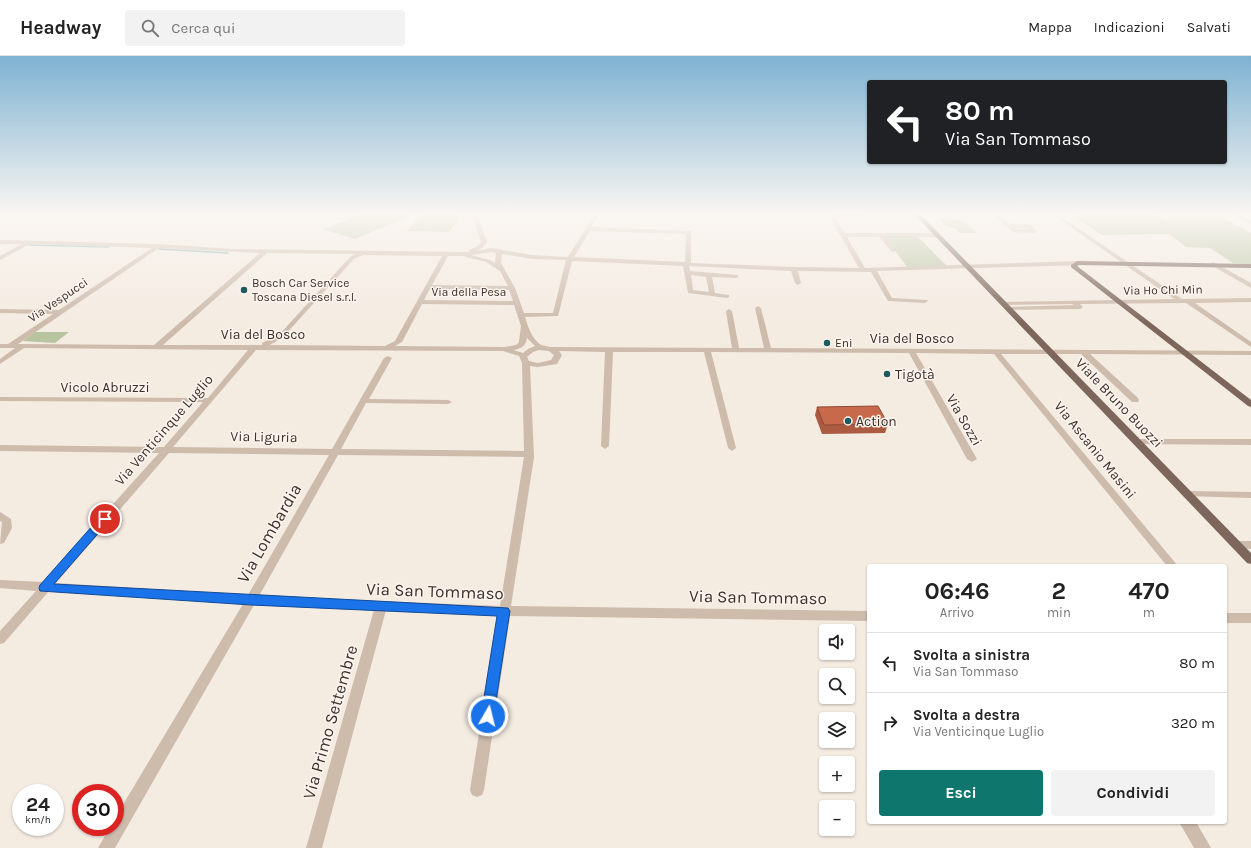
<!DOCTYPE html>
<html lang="it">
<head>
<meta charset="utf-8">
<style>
	:root { --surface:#fff; --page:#f2f2f2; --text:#222; --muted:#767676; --line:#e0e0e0; --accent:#0f766e }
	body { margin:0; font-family:Karla,sans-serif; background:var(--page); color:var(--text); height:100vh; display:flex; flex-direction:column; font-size:15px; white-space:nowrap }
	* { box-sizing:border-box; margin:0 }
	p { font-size:13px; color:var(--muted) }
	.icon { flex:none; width:22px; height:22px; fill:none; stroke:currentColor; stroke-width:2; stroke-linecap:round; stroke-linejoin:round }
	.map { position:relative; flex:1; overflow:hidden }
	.drawer { position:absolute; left:867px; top:508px; width:360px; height:260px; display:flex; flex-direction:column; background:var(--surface); border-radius:4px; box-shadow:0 1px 3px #0004 }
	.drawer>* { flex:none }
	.guide { position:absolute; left:867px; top:24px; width:360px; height:84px; border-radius:4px; box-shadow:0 1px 3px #0004; background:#202124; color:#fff; overflow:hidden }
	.controls { position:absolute; left:819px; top:568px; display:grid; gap:8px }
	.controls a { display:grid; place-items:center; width:36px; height:36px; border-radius:4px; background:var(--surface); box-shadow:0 1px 3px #0004; font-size:20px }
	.speed { position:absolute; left:12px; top:728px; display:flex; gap:8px; font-size:20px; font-weight:700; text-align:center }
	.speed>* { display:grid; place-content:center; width:52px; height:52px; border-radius:50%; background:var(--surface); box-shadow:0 1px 3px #0004; line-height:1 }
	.speed small { font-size:10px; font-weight:400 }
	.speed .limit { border:6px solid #d22; background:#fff; color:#111 }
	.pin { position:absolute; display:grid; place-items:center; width:34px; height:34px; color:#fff; margin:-17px; border:2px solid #fff; border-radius:50%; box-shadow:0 1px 4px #0007 }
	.me { position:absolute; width:44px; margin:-22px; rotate:8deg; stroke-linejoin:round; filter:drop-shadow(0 0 3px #0008) }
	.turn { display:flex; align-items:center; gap:14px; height:84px; padding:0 12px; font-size:18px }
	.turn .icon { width:52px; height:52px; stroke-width:2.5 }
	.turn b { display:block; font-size:28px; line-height:34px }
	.eta { display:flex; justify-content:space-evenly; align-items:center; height:68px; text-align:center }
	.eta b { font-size:24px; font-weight:700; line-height:28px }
	.action { display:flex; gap:8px; margin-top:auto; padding:8px 12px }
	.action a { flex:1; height:46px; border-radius:4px; background:var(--accent); color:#fff; font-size:16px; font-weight:700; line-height:46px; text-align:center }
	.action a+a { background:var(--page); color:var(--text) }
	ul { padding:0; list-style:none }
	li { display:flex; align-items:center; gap:12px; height:60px; padding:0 12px; border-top:1px solid var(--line) }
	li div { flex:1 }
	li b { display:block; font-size:15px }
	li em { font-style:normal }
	header { display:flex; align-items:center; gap:24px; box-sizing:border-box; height:56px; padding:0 20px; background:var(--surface); border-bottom:1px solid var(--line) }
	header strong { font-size:19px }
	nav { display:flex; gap:22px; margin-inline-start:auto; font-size:14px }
	.search { width:280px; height:36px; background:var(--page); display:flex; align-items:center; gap:10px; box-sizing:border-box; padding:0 14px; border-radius:4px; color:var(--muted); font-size:15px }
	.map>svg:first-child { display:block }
	.green { fill:#b8c4a0 }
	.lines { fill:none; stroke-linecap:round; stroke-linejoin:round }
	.stream { stroke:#7fb0b2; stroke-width:1.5 }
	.minor { fill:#cdbbac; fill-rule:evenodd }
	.major { fill:#7d675c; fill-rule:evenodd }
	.wall { fill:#ac5a40 }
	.building { fill:#c8694b; stroke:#8c4a34 }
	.route { fill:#1a73e8; stroke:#114b97 }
	.poi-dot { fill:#1f5a5e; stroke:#fbf5ee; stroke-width:1.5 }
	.labels { text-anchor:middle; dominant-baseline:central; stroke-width:3; stroke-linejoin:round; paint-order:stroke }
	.far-poi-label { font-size:12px; fill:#3b302b; stroke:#fbf5ee; text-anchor:start }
	.far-street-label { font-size:12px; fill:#3b302b; stroke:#fbf5ee }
	.street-label { font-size:14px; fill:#3b302b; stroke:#fbf5ee }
	.poi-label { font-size:14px; fill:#3b302b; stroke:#fbf5ee; text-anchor:start }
	.near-street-label { font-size:17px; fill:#3b302b; stroke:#fbf5ee }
</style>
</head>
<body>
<header>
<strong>Headway</strong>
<div class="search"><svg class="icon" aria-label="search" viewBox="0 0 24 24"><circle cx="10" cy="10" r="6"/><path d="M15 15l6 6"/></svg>Cerca qui</div>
<nav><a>Mappa</a><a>Indicazioni</a><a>Salvati</a></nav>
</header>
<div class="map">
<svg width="1251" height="792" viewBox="0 0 1251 792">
	<rect width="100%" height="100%" fill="#f4ebe1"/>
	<!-- green -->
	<g class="green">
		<path d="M363 158H406L412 159 355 183 322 173Z"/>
		<path d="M422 158H462L449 176 407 175Z"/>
		<path d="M1070 158H1156L1166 163H1225L1251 177V208L1233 207 1210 192 1186 191 1169 178 1102 179Z"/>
		<path d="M939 163 963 164 977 177H960L955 172 947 171Z"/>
		<path d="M884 180H917L947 210 908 212Z"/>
		<path d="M35 276H69L55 287 23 285Z"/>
	</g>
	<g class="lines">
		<!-- stream -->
		<g class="stream">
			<path d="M29 189 109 191"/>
			<path d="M159 193 228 197"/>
		</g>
		<!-- minor -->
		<g class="minor">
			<path d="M472 158H477L487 186 482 192 476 195 491 192 532 199 568 201 595 158H599L591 171 691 175V207L794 211 859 212 828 158H863L866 159 863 161H835L845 177H937L940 179 937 181H885L896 194 893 196 891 195 879 181H847L865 212 1080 205 1083 207 1080 209 877 215 892 242 927 244 928 245 925 247 888 245 871 216 798 215 801 227 798 229 795 227 791 215 689 210 690 215 738 219V221L736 222 712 221 715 237 729 239V241L727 242 688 237 683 210 572 205 558 260 525 261C528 271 532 283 541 289 543 290 548 290 550 291L732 292 726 255 729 253 732 255 739 292H764L755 252 758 250 761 252 771 292 1251 295V299L1090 298 1138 342 1139 344 1138 346H1132L1081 298H1001L1178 510H1167L994 298 916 297 977 403 972 406 967 403 909 297 711 296 736 392 732 395 728 392 704 296H613L609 390 605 393 601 390 605 296 559 295 562 299 557 308 538 311 530 310 534 401 511 550 869 555V565L510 560 484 734 482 739 477 741 472 739 470 734 498 559 386 554 322 792H306L374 554 254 549 115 792H98L110 771H115V762L243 548 49 535 4 587 0 588V575L36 535 0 532V524L43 526 159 397 0 395V389L164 391 203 346 0 345V341L208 342 248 294 24 292 0 308V303L15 292H0V288H8L53 258 0 257V253L59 254 152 192 30 188 0 204V200L22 188H0V184L158 188 234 193 467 196H469V194L478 190 481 186ZM590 175 686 178 685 206 574 201ZM159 192 260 197 154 289 18 288ZM491 196 496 197 495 207 490 204 471 199ZM267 197 355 198 350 201 279 279 262 287V289H163ZM502 198 532 203 566 204 553 257H524L515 232 501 207ZM363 199 442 200 395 285 385 290 270 289 283 281 354 203ZM448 200H465L466 201 486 206 500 215 508 230 432 229ZM691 219 706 221 709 236 693 234ZM430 233 509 234 513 245 424 244ZM422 248 514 249 521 270 519 286 516 289 505 291 395 290 402 286ZM527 282 535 290 528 293 523 297 513 294C521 293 526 290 527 282ZM256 294 503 295 519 300 522 307 524 395 341 393 366 347 448 348 452 346 448 344 369 343 392 302 388 300 384 302 332 393 173 391ZM539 294 549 295 554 299 551 304 538 307 529 305 527 301 533 296ZM169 397 329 399 248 539 56 527ZM338 399 524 401 500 550 259 540Z"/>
			<path d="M991 158H997L1010 168 1030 169 1037 175 1034 177 1013 176ZM1014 172H1027L1029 173H1016Z"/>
			<path d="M1052 158H1057L1182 243 1251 242V246L1195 247 1251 286V291L1186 247 1080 248 1083 251 1080 253 1006 254V252L1008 251 1074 249 1072 248 1003 249 1001 248V246L1174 243Z"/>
			<path d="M1230 158H1236L1251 164V168Z"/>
			<path d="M1213 206 1251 227V232L1211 209 1210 208Z"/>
			<path d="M1137 383H1251V389L1134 388 1133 386Z"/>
			<path d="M1188 435 1251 436V442L1185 440 1183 438Z"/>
			<path d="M0 456 11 463 12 472 4 487 0 488 2 466 0 465Z"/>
			<path d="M1237 485H1251V493L1233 492 1232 489 1233 486Z"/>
			<rect x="1225" y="557" width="26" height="10"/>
			<path d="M1179 766H1196L1211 792H1194Z"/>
		</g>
		<!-- major -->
		<g class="major">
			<path d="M914 158H920L1251 497V508L1247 507Z"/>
			<path d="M1077 205 1251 208V212L1079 209 1077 210 1251 344V351L1248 350 1071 211V209Z"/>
		</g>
	</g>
	<!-- wall -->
	<path class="wall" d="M817 351 888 368 885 377 822 378 815 359Z"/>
	<!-- building -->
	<path class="building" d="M878 350 888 368 824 369 817 351Z"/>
	<!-- sky -->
	<linearGradient id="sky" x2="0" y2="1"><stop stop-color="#7eb2d2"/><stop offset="0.59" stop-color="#faf6f2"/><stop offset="1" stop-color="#faf6f2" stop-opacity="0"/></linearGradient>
	<rect width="1251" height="268" fill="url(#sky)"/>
	<!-- route -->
	<path class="route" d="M105 459 109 460 110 463 109 465 54 528 508 552 510 555 493 664 488 666 483 664 481 660 497 560 251 549 40 535 39 532 40 529 101 460Z"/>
	<!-- markers -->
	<g class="poi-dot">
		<circle cx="244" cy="234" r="4"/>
		<circle cx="827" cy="287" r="4"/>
		<circle cx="887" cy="318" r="4"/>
		<circle cx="848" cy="365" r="4"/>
	</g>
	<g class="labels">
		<!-- far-poi labels -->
		<g class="far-poi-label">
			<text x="252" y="227">Bosch Car Service<tspan x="252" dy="14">Toscana Diesel s.r.l.</tspan></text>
			<text x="835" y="287">Eni</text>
		</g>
		<!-- far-street labels -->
		<g class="far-street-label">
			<text transform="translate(1163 234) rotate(-1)">Via Ho Chi Min</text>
			<text x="469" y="236">Via della Pesa</text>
			<text transform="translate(58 244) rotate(-34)">Via Vespucci</text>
		</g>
		<!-- street labels -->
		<g class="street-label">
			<text x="263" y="278">Via del Bosco</text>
			<text x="912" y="282">Via del Bosco</text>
			<text x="105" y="331">Vicolo Abruzzi</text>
			<text transform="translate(1119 347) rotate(46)">Viale Bruno Buozzi</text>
			<text transform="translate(964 364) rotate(60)">Via Sozzi</text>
			<text transform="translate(164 374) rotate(-49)">Via Venticinque Luglio</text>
			<text transform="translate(264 381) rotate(1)">Via Liguria</text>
			<text transform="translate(1095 394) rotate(51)">Via Ascanio Masini</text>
		</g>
		<!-- poi labels -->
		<g class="poi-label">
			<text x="895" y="318">Tigotà</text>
			<text x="856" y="365">Action</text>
		</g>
		<!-- near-street labels -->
		<g class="near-street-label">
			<text transform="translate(269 477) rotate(-60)">Via Lombardia</text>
			<text transform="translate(435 535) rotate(2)">Via San Tommaso</text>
			<text transform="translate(758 541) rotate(1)">Via San Tommaso</text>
			<text transform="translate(330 666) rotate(-74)">Via Primo Settembre</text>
		</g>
	</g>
</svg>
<div class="controls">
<a><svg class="icon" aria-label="sound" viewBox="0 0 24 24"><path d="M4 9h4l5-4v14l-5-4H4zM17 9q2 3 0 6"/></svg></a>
<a><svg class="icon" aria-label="search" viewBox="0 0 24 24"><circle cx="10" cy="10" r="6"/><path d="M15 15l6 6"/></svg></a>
<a><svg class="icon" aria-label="layers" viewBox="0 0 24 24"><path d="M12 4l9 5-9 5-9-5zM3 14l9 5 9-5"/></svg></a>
<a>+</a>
<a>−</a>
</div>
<div class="speed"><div>24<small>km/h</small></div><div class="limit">30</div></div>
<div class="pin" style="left:105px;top:463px;background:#d93025"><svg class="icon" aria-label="arrive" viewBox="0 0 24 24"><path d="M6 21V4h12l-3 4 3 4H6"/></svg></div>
<svg class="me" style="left:488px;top:660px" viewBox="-20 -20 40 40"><circle r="17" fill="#1a73e8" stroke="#fff" stroke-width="3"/><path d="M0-11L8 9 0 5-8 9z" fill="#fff"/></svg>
<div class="guide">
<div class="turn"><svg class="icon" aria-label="left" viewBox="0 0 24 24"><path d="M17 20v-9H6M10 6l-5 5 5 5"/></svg><div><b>80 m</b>Via San Tommaso</div></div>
</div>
<section class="drawer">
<div class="eta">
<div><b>06:46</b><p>Arrivo</p></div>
<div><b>2</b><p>min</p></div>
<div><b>470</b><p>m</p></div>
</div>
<ul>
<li><svg class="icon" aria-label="left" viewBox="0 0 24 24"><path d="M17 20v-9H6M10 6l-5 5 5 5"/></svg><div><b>Svolta a sinistra</b><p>Via San Tommaso</p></div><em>80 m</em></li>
<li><svg class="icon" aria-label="right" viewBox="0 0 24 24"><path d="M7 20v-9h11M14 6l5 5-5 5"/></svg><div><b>Svolta a destra</b><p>Via Venticinque Luglio</p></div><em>320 m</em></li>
</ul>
<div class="action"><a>Esci</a><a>Condividi</a></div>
</section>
</div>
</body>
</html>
